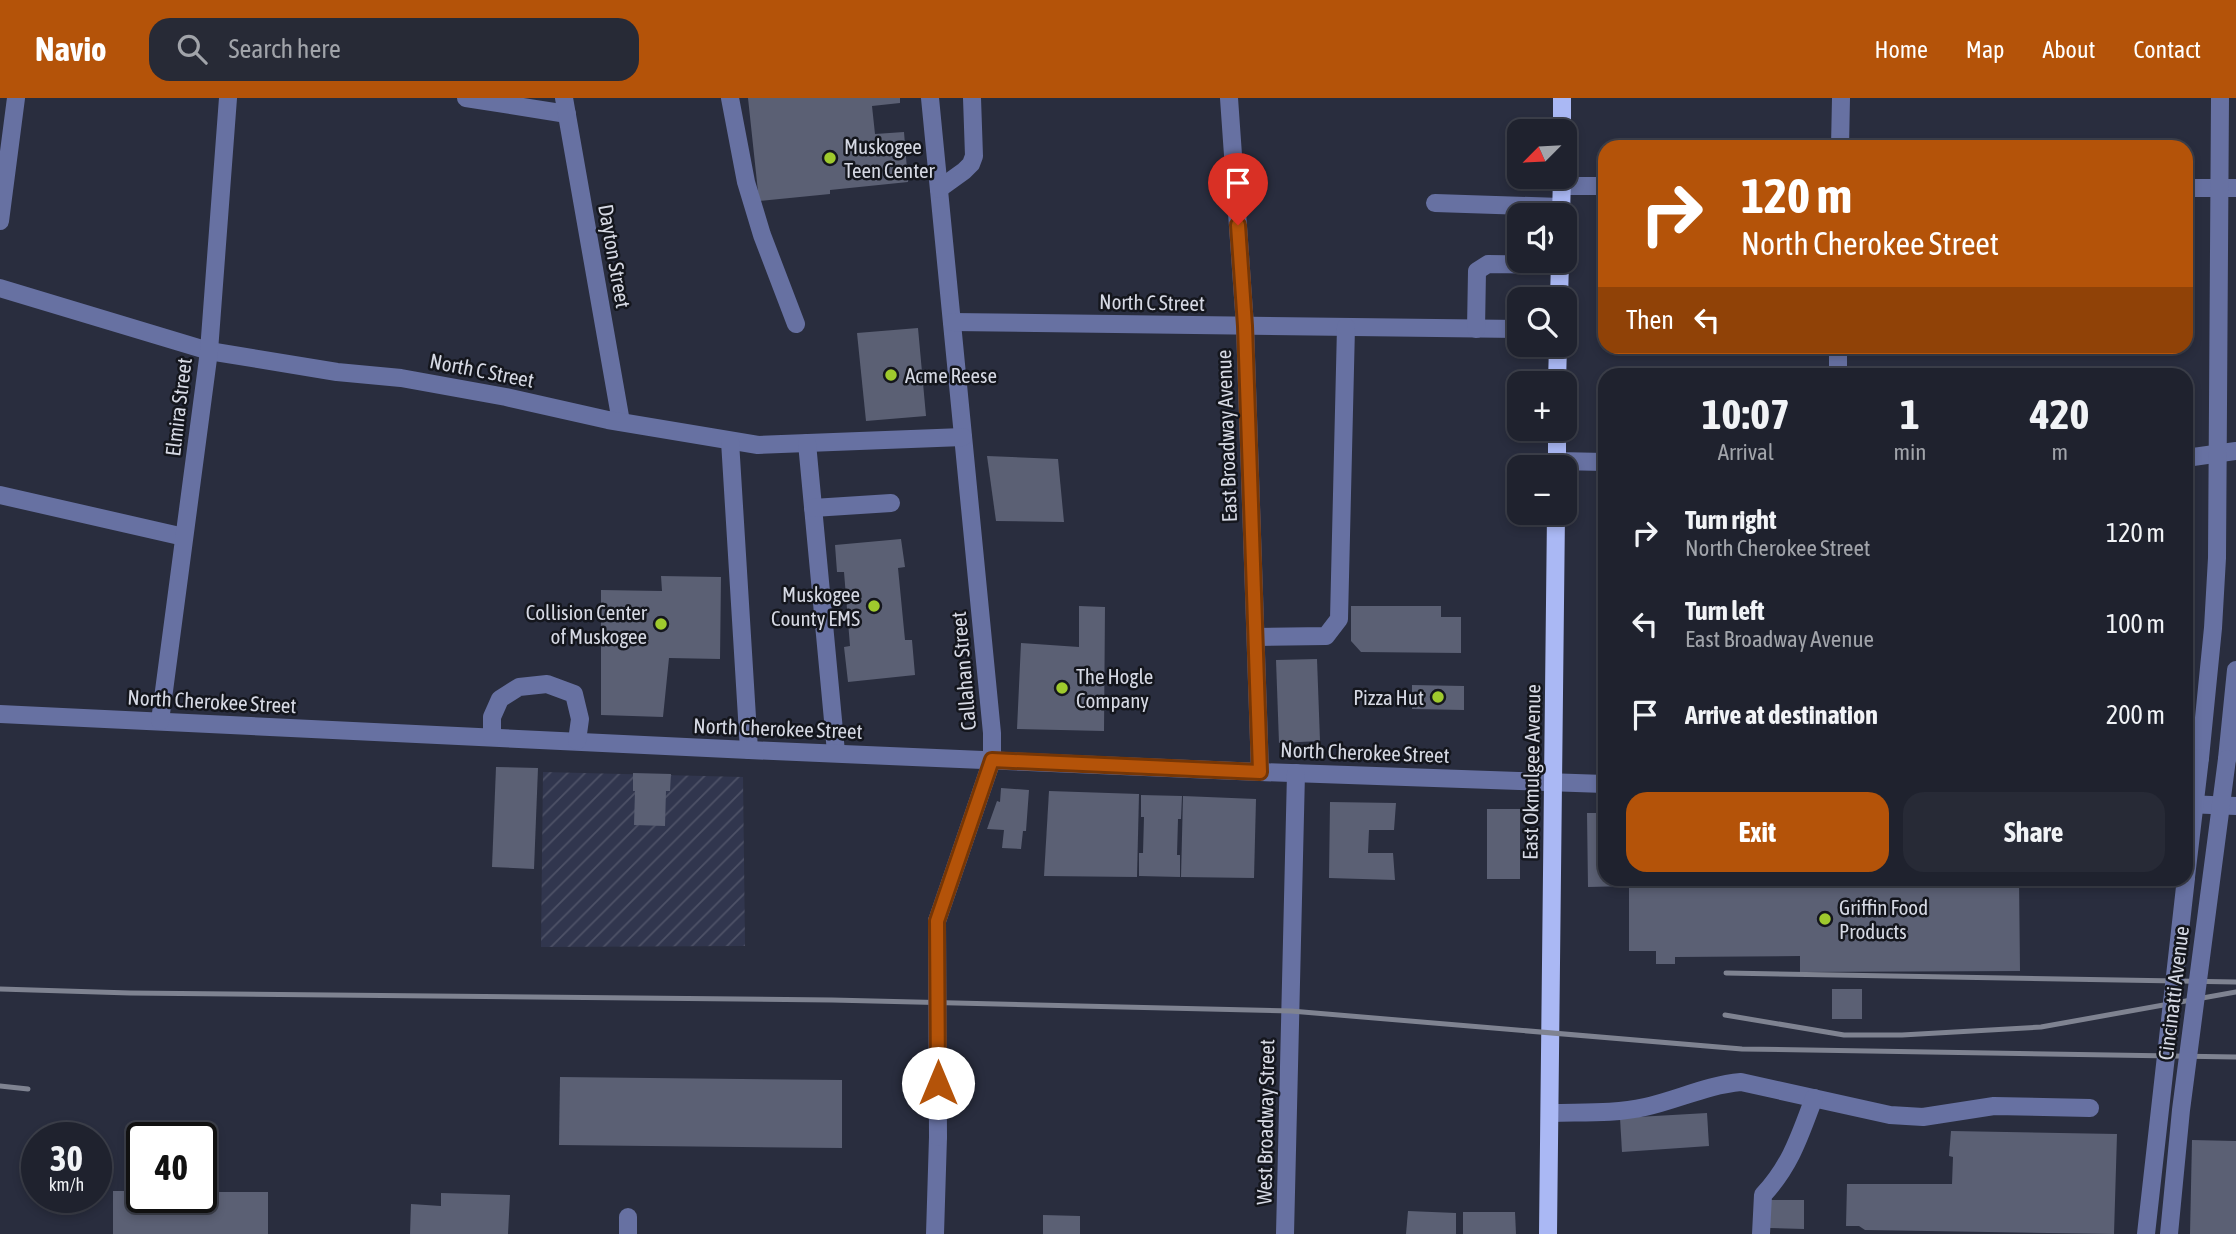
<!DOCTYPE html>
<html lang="en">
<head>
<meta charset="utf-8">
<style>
	:root { --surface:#1f222e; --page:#272a36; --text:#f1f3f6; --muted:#a1a4aa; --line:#3c3f4a; --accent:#b45309 }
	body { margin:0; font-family:"Asap Condensed",sans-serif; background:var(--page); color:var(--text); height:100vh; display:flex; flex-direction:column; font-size:26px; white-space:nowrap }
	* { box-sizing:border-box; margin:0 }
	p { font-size:23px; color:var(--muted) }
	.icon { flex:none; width:38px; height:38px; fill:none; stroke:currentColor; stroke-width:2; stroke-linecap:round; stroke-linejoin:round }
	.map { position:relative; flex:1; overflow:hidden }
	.details { position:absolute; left:1598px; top:270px; width:595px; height:518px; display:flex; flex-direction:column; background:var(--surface); border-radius:21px; box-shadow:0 4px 10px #0003,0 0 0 2px var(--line) }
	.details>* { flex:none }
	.banner { position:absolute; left:1598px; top:42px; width:595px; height:214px; border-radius:21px; box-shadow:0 4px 10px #0003,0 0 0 2px var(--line); background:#b45309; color:#fff; overflow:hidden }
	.needle { width:46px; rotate:246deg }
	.controls { position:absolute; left:1507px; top:21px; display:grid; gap:14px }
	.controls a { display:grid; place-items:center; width:70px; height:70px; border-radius:14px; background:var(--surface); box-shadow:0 4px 10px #0003,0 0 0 2px var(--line); font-size:35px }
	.speed { position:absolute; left:21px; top:1024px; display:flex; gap:14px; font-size:35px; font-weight:700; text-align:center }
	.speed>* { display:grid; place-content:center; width:91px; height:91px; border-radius:50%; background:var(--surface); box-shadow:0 4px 10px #0003,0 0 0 2px var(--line); line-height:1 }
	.speed small { font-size:18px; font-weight:400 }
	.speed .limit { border:4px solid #111; border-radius:10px; background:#fff; color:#111 }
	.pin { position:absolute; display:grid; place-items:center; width:60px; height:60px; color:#fff; margin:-72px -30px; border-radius:50% 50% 50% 0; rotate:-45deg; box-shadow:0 0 7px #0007 }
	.pin .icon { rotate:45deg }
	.me { position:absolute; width:77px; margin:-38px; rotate:0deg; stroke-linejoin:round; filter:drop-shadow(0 0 5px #0008) }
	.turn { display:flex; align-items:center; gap:24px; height:147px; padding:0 28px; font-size:32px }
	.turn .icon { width:91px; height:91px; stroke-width:2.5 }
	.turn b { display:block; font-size:49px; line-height:60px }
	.then { display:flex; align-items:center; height:66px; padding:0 28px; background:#0003; gap:14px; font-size:26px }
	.eta { display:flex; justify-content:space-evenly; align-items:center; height:119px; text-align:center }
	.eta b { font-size:42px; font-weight:700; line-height:49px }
	.action { display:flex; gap:14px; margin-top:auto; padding:14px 28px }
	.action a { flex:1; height:80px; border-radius:21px; background:var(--accent); color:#fff; font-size:28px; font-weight:700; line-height:80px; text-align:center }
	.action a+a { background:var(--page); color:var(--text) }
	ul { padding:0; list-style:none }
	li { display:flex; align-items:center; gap:21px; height:91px; padding:0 28px }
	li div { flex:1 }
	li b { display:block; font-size:26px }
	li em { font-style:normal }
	header { display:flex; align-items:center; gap:42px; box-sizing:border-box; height:98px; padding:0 35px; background:var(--accent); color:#fff }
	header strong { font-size:33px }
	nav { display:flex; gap:38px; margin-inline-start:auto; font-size:24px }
	.search { width:490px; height:63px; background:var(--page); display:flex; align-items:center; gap:18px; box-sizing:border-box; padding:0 24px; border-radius:21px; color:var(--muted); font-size:26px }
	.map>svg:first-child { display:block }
	.industrial { fill:url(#industrial-furrows) }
	.building { fill:#5b6074 }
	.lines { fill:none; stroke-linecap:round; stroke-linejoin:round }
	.minor { stroke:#6771a2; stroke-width:18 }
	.major { stroke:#aab8f4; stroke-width:18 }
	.rail { stroke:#7f8391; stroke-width:5 }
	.minor-bridge { stroke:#6771a2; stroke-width:18 }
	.route-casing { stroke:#753606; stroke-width:18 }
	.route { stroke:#b45309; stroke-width:12 }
	.poi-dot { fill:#9fca2d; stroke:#14161d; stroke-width:2.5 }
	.labels { text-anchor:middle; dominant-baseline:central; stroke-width:5; stroke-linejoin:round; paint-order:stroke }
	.poi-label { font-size:21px; fill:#d6d9e4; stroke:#14161d; text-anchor:start }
	.street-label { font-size:21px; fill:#d6d9e4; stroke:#14161d }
</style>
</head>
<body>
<header>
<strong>Navio</strong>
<div class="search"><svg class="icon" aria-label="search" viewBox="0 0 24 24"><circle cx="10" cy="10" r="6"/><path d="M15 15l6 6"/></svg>Search here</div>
<nav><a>Home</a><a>Map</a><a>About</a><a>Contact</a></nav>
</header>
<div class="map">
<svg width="2236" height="1136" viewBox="0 0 2236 1136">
	<defs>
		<pattern id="industrial-furrows" width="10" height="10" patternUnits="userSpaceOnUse" patternTransform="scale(1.75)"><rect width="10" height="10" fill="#31364e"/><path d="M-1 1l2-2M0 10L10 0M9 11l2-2" fill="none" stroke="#4e5267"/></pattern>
	</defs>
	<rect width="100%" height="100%" fill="#292d3e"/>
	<!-- industrial -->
	<path class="industrial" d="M543 674 743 679 745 848 541 849Z"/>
	<!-- building -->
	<g class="building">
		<path d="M748 0H900V5L872 8 875 36 904 34 908 84 830 92V96L759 103Z"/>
		<path d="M918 230 926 318 866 323 857 235Z"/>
		<path d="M987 358 1058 361 1064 424 996 423Z"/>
		<path d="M901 441 905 469 898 470 905 542H912L915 577 848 584 844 549 850 548 844 474H837L835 447Z"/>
		<path d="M661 478 721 479 720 561 669 560 663 619 601 617V492L662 493Z"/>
		<path d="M1079 508 1105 509 1104 633 1017 631 1021 545 1079 549Z"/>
		<path d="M1351 508H1441V519H1461V555L1361 554 1351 543Z"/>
		<path d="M1317 561 1320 643 1279 645 1276 562Z"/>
		<path d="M1412 587 1464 588V612L1412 611Z"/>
		<path d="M496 669 538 670 534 771 492 769Z"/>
		<path d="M633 675 671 676 670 693H666L665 728 634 727 635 693H633Z"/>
		<path d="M1001 690 1029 692 1026 733H1023L1021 751 1002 750 1004 732 987 731 997 703 1000 704Z"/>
		<path d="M1049 693 1139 696 1137 779 1044 778Z"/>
		<path d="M1141 697 1182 698 1181 721H1178L1177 757H1180V779L1139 778V755H1143L1144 719H1141Z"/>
		<path d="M1183 698 1256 701 1254 780 1181 779Z"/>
		<path d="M1330 704 1396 705 1394 732H1369L1368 755H1393L1395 782 1329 780Z"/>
		<rect x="1487" y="711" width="33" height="70"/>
		<path d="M1587 715H1605V780H2019L2020 873 1800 874V858L1675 859V866H1656V853H1629V788L1588 789Z"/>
		<rect x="1832" y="891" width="30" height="30"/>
		<path d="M560 979 842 982V1050L559 1047Z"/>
		<path d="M1707 1015 1709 1048 1622 1054 1620 1020Z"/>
		<path d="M1951 1033 2117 1036 2114 1136 1865 1132 1859 1128H1846L1847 1086H1952L1953 1059 1949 1058Z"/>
		<path d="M2192 1042 2236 1043V1136H2190Z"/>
		<path d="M113 1093H142V1099H201V1094H268V1136H113Z"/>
		<path d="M441 1095 510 1097 508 1136H410L411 1106 441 1108Z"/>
		<path d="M1770 1102H1804V1131L1770 1130Z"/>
		<path d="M1408 1113 1456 1115V1136H1406Z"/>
		<path d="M1463 1114H1515L1516 1136H1463Z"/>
		<path d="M1043 1117 1080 1118V1136H1043Z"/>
	</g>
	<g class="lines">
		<!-- minor -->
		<g class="minor">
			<path d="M466 0 567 16"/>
			<path d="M564 0 621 324"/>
			<path d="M730 0 746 84 762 137 796 226"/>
			<path d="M930 0 992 635V662L937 823"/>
			<path d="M1229 0 1245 228 1260 674"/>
			<path d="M1840 49 1841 0"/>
			<path d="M1562 88H1605"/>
			<path d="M2186 90H2236"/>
			<path d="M939 91 964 73 971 66 974 58 972 0"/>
			<path d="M1435 105 1561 109"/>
			<path d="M0 123 16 0"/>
			<path d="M0 190 209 253 337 274 401 280 506 299 608 322 758 347 963 339"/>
			<path d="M952 224 1519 231"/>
			<path d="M1476 231 1477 173 1488 166 1560 167"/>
			<path d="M1838 276V248"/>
			<path d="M730 343 749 652"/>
			<path d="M807 345 836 654"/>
			<path d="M2186 360 2236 353"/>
			<path d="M1557 363 1605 364"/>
			<path d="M0 397 184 439"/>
			<path d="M813 410 891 405"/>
			<path d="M1256 539 1326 538 1339 521 1346 229"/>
			<path d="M0 616 749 652 1260 674 1605 686"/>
			<path d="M160 623 209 253 228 0"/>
			<path d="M492 639V619L500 601 519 589 547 586 574 596 580 621 577 643"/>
			<path d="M2200 660 2213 530 2217 460 2220 0"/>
			<path d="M2227 661 2236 572"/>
			<path d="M2186 706 2236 708"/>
			<path d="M1551 1015C1582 1014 1614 1016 1645 1009 1677 1002 1707 987 1741 984L1890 1017 1923 1019 1994 1008 2090 1010"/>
			<path d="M628 1119V1136"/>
			<path d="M935 1136 938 1039"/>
			<path d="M1285 1136 1296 675"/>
			<path d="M1761 1136 1763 1097C1791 1067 1800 1037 1814 1000"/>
		</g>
		<!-- major -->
		<g class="major">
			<path d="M1562 33V0"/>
			<path d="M1561 117 1562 79"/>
			<path d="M1559 201 1560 163"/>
			<path d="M1557 285 1558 247"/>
			<path d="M1557 369V331"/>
			<path d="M1548 1136 1556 415"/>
		</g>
		<!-- rail -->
		<g class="rail">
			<path d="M1726 875 2236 884"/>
			<path d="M0 891 130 895 832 902 1291 913 1742 951 2236 959"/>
			<path d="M1725 917 1844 937H1902L2041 929 2236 894"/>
			<path d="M0 988 28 991"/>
		</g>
		<!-- minor-bridge -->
		<g class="minor-bridge">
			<path d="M2186 779 2200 660"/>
			<path d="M937 823 938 1039"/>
			<path d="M2146 1136 2186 780"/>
			<path d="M2169 1136 2181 1012 2227 661"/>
		</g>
	</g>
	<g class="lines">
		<defs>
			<path id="route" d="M938 985 937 823 992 662 1260 674 1245 228 1238 127"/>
		</defs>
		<!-- route casing -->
		<use href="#route" class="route-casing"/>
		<!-- route -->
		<use href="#route" class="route"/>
	</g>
	<!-- markers -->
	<g class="poi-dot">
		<circle cx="830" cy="60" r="7"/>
		<circle cx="891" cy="277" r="7"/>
		<circle cx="874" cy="508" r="7"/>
		<circle cx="661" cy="526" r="7"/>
		<circle cx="1062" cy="590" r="7"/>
		<circle cx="1438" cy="599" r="7"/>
		<circle cx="1825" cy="821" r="7"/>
	</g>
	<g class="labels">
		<!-- poi labels -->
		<g class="poi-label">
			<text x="844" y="48">Muskogee<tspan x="844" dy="24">Teen Center</tspan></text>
			<text x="905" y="277">Acme Reese</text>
			<text x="860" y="496" text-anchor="end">Muskogee<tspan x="860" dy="24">County EMS</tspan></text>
			<text x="647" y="514" text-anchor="end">Collision Center<tspan x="647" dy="24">of Muskogee</tspan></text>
			<text x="1076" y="578">The Hogle<tspan x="1076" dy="24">Company</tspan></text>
			<text x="1424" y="599" text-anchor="end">Pizza Hut</text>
			<text x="1839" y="809">Griffin Food<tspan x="1839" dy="24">Products</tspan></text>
		</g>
		<!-- street labels -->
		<g class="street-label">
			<text transform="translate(615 158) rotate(80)">Dayton Street</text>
			<text transform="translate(1152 204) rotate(1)">North C Street</text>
			<text transform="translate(482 272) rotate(11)">North C Street</text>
			<text transform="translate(178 309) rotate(-83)">Elmira Street</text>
			<text transform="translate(1226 338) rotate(-92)">East Broadway Avenue</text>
			<text transform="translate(963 573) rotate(-95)">Callahan Street</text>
			<text transform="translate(212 603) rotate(3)">North Cherokee Street</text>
			<text transform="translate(778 630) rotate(2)">North Cherokee Street</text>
			<text transform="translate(1365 654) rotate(2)">North Cherokee Street</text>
			<text transform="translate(1531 674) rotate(-89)">East Okmulgee Avenue</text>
			<text transform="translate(2173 895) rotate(-83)">Cincinatti Avenue</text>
			<text transform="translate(1265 1024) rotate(-89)">West Broadway Street</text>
		</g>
	</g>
</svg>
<div class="controls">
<a><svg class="needle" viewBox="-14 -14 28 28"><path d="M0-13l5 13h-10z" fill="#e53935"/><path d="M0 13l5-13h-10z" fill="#a1a4aa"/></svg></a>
<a><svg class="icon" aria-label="sound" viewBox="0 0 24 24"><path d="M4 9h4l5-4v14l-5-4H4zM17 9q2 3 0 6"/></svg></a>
<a><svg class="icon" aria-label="search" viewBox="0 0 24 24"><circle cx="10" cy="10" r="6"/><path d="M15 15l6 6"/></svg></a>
<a>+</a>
<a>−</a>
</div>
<div class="speed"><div>30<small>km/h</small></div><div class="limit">40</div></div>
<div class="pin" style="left:1238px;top:127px;background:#d93025"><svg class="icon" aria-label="arrive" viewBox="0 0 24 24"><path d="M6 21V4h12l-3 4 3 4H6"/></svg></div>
<svg class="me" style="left:938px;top:985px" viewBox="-20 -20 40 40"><circle r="19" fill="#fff"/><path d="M0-13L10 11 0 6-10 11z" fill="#b45309"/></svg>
<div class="banner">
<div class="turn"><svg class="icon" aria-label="right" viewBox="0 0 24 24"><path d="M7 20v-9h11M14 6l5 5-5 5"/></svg><div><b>120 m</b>North Cherokee Street</div></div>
<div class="then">Then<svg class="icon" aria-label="left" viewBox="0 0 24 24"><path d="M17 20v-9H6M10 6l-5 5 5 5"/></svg></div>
</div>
<section class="details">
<div class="eta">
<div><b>10:07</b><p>Arrival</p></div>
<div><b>1</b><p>min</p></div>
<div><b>420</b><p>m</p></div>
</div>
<ul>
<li><svg class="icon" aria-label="right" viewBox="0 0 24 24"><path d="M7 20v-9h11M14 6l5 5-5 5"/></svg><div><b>Turn right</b><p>North Cherokee Street</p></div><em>120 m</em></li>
<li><svg class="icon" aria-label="left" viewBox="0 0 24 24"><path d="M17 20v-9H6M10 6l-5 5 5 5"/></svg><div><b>Turn left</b><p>East Broadway Avenue</p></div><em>100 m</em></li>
<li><svg class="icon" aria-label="arrive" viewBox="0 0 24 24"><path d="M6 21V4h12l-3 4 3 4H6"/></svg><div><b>Arrive at destination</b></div><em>200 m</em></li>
</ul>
<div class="action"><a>Exit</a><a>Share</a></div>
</section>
</div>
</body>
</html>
